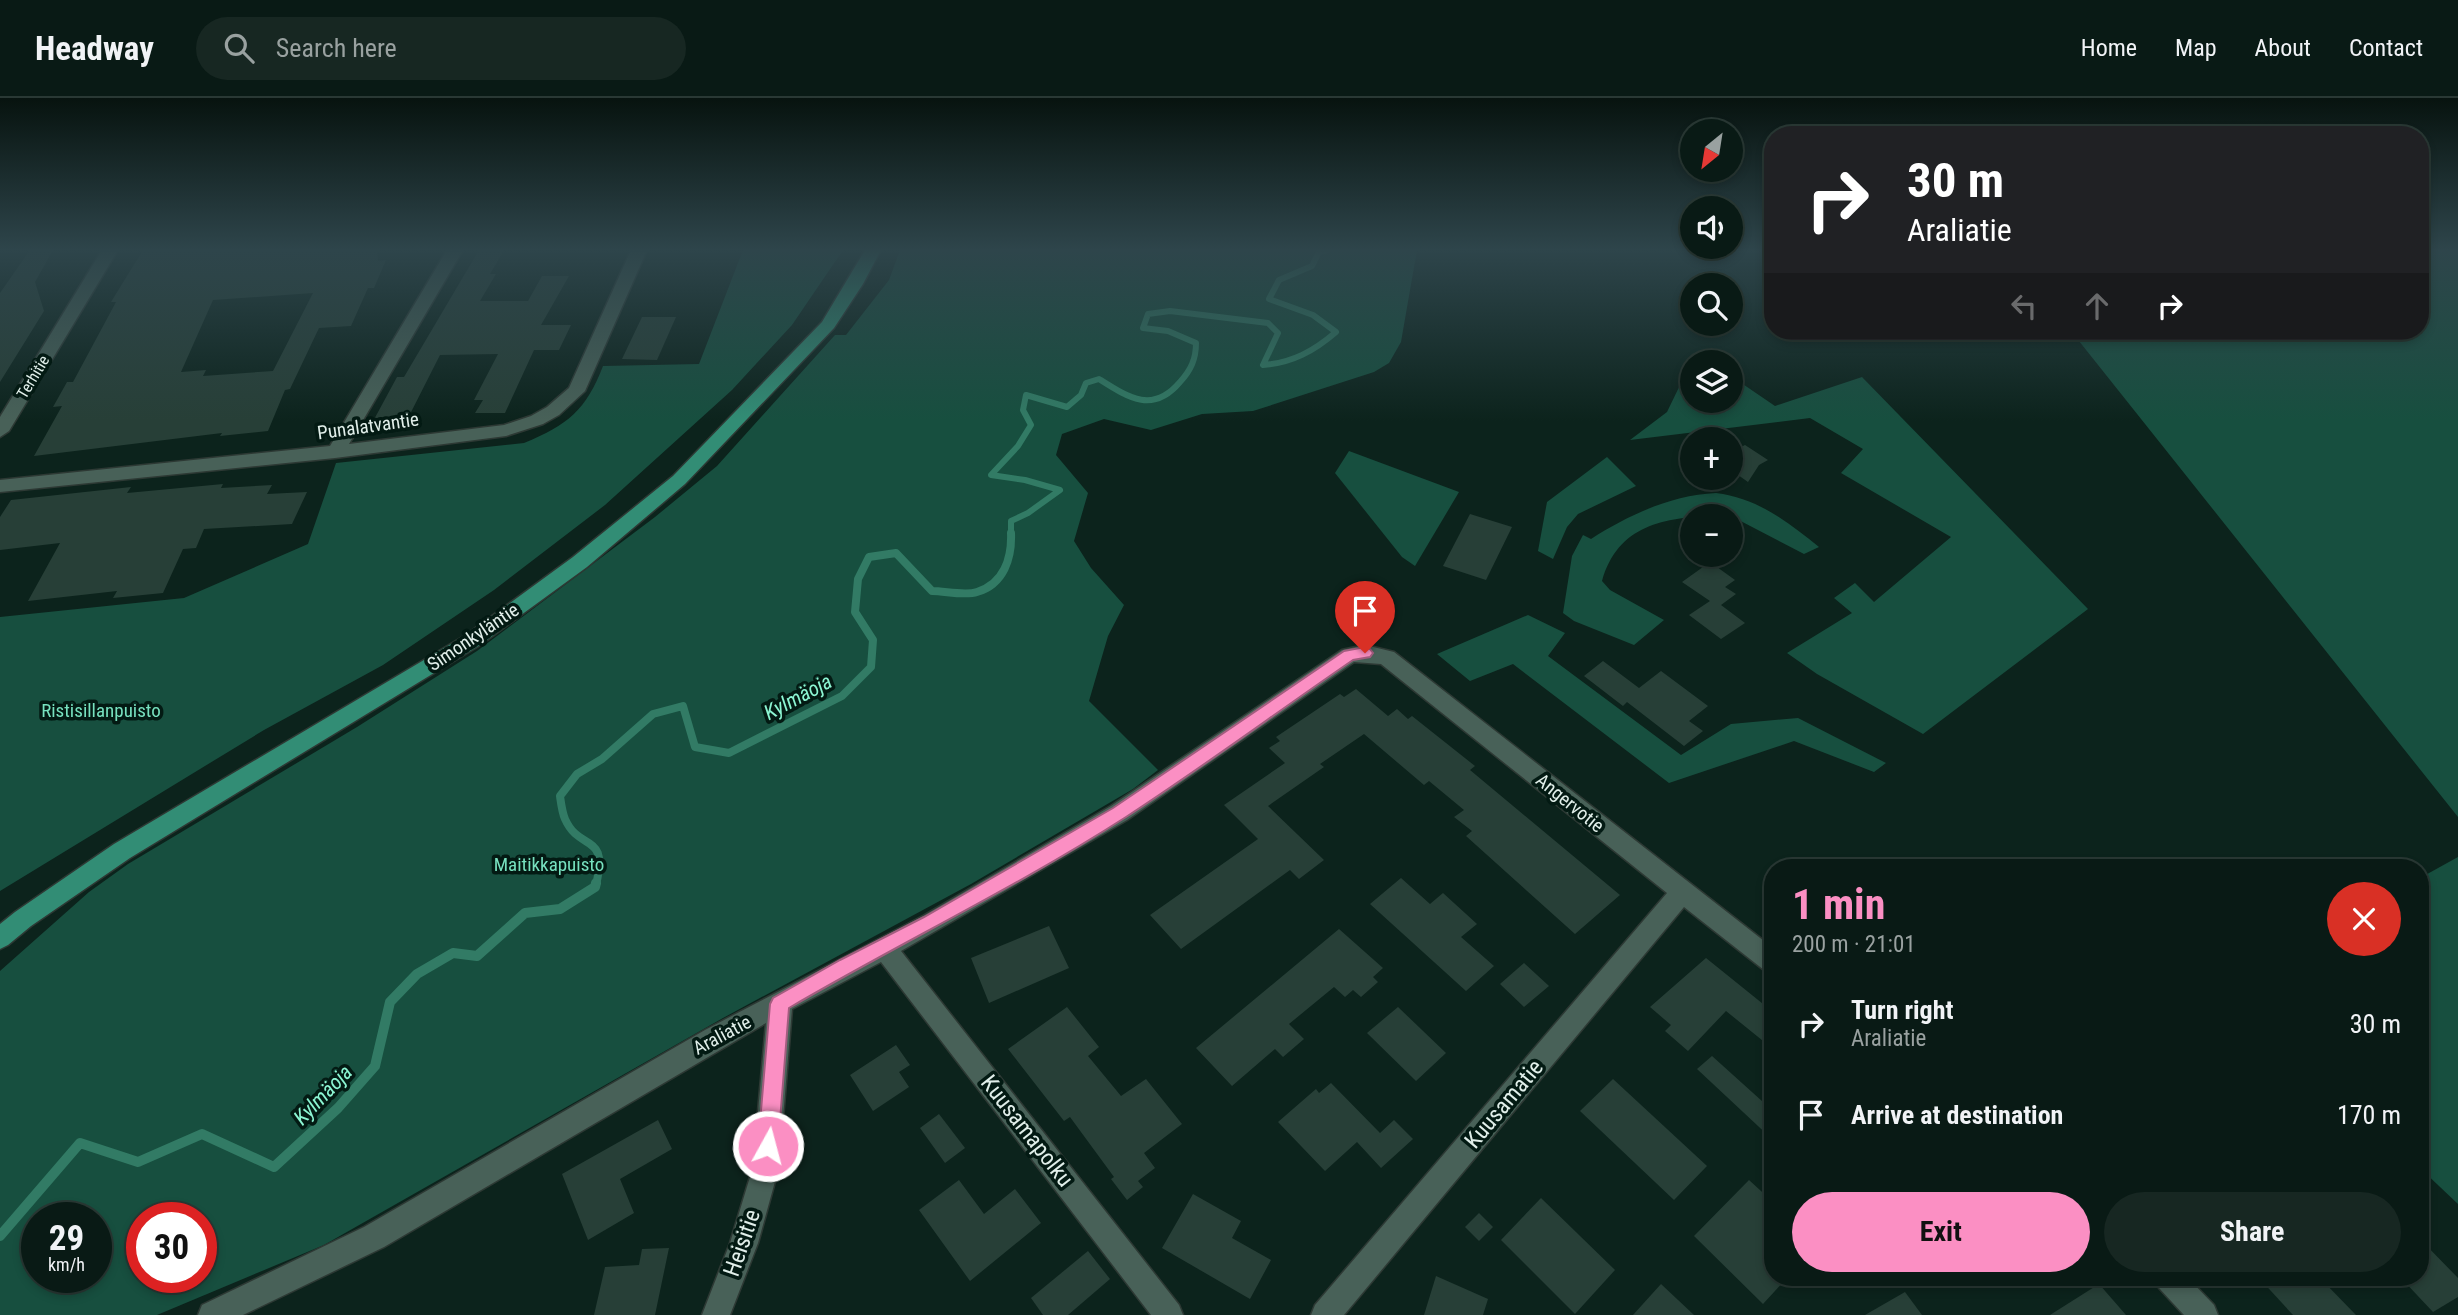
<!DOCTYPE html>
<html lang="en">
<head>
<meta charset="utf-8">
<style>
	:root { --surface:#091a15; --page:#172722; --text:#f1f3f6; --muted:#99a1a0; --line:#293834; --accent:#fb8fc3 }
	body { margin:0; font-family:"Roboto Condensed",sans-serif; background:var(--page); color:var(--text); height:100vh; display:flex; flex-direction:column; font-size:26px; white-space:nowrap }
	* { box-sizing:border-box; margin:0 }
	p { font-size:23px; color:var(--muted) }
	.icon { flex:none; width:38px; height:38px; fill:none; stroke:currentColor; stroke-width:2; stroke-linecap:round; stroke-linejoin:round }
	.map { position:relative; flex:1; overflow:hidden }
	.sheet { position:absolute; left:1764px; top:761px; width:665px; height:427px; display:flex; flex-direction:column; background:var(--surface); border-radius:28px; box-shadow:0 4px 10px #0003,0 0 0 2px var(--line) }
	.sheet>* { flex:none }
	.hud { position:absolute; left:1764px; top:28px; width:665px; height:214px; border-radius:28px; box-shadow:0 4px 10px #0003,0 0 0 2px var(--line); background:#202124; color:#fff; overflow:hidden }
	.needle { width:46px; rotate:210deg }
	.tools { position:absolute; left:1680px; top:21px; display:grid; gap:14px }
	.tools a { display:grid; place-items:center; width:63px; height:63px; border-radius:50%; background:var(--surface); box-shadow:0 4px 10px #0003,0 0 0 2px var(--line); font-size:35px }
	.speed { position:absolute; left:21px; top:1104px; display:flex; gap:14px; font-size:35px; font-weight:700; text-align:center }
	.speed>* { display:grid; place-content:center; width:91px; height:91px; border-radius:50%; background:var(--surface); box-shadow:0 4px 10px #0003,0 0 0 2px var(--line); line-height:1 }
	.speed small { font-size:18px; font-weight:400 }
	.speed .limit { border:10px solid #d22; background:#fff; color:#111 }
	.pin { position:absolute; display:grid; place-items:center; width:60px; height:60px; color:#fff; margin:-72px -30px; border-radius:50% 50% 50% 0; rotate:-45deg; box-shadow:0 0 7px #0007 }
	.pin .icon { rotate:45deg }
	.me { position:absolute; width:77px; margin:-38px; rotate:7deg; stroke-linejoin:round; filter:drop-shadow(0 0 5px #0008) }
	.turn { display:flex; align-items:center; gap:24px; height:147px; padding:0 28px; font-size:32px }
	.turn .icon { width:91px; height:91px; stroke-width:2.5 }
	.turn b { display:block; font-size:49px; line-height:60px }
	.lanes { display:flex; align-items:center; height:66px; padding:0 28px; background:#0003; justify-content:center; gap:35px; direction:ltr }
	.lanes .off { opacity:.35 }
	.round { display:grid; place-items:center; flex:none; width:74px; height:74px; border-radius:37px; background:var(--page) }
	.head { display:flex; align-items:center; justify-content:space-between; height:119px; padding:0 28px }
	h1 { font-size:42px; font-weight:700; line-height:52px; color:var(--accent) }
	.action { display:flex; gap:14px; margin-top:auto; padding:14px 28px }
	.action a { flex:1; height:80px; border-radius:42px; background:var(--accent); color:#111; font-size:28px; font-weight:700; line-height:80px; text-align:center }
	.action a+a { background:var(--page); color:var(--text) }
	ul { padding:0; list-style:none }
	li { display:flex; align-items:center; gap:21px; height:91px; padding:0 28px }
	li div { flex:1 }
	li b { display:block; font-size:26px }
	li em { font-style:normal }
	header { display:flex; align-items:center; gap:42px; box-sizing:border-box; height:98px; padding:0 35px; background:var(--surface); border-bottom:2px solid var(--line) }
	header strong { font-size:33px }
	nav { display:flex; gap:38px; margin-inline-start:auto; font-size:24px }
	.search { width:490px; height:63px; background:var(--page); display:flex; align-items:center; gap:18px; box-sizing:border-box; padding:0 24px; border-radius:38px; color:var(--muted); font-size:26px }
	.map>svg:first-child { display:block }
	.green { fill:#174f3f; fill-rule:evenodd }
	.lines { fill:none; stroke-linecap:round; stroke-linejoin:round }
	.stream-far2 { stroke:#327b65; stroke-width:6 }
	.stream-far1 { stroke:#327b65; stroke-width:8 }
	.stream { stroke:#327b65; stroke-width:10 }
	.building { fill:#273f37; fill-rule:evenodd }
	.minor-casing { stroke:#2d3934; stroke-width:3 }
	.major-casing { stroke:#2d3934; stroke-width:3 }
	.minor { fill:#486158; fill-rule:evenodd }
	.major { fill:#328d75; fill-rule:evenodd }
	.route { fill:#fb8fc3; stroke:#a35d7f; stroke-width:2 }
	.labels { text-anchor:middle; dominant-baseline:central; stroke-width:7; stroke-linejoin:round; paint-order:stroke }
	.far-street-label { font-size:16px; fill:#e1efea; stroke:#031a13 }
	.street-label { font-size:19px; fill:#e1efea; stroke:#031a13 }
	.park-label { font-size:19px; fill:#77e1bf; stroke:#031a13 }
	.water-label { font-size:21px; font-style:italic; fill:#8cf6d3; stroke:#031a13 }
	.near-street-label { font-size:23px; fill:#e1efea; stroke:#031a13 }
</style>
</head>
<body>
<header>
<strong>Headway</strong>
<div class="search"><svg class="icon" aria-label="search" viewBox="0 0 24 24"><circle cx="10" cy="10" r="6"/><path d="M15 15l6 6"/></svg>Search here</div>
<nav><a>Home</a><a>Map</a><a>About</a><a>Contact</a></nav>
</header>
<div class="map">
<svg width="2458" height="1217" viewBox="0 0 2458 1217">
	<rect width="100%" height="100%" fill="#0c231c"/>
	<!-- green -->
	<g class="green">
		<path d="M743 152H843L792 227 732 292 605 407 494 492 383 567 264 632 0 793V519L184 500 308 446 336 365 524 345C568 327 586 312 603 268L699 266Z"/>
		<path d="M900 152H1417L1401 244 1389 265 1374 274 1253 313 1202 316 1151 332 1104 321 1062 336 1056 357 1088 395 1074 443 1091 470 1124 507 1108 538 1089 603 1158 672 1133 691 971 786 723 920 324 1147 157 1217H0V873L89 794 128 766 357 629 477 553 655 419 717 368 835 237H846L889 182ZM96 1120V1180H37V1120ZM142 1120H201V1180H142Z"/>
		<path d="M2420 152H2458V719L2071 233H2420Z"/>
		<path d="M1696 254 1711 264H1692V303H1731V278L1775 308 1862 279 2088 511 1923 636 1817 576 1787 555 1852 515 1834 500 1855 485 1874 504 1951 439 1841 375 1863 351 1810 320 1630 342 1667 314Z"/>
		<path d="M1349 353 1459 394 1415 468 1402 459 1335 375Z"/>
		<path d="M1607 359 1636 388 1578 416 1567 429 1553 461 1538 453 1547 404Z"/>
		<path d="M1716 395C1757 400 1787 423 1819 449L1804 456 1731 418 1715 413 1716 418C1664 419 1618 427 1602 483L1610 492 1664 522 1634 547 1574 523 1563 515 1572 458 1583 437 1591 441C1628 417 1672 397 1716 395Z"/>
		<path d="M1528 517 1565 535 1548 558 1681 657 1731 626 1798 620 1886 665 1874 674 1794 643 1669 685 1513 566 1470 583 1437 556Z"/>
		<path d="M2458 759V1106L2420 1070V780Z"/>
	</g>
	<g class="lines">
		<!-- stream-far2 -->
		<path class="stream-far2" d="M1011 437V423L1028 415 1060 392 1025 382 991 377 1018 348 1031 327 1023 312 1026 297 1067 309 1081 297 1086 285 1099 281C1129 300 1153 316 1180 284 1191 272 1196 261 1196 245L1168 233 1143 230 1148 216 1170 213 1268 225 1278 235 1263 267C1292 265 1314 253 1336 234L1313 217 1269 201 1279 182 1312 168 1319 154 1327 152"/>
		<!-- stream-far1 -->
		<path class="stream-far1" d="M596 787C609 733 580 755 565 721 562 714 561 705 560 698L577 676 602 661 653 616 683 608 695 649 729 655 842 598 871 569 873 542 855 514 858 481 869 459 896 455 932 493C945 493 965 498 977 494 1004 486 1012 460 1011 435"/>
		<!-- stream -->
		<path class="stream" d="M0 1138 80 1045 138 1064 202 1036 274 1069 338 1010 375 968 390 904 417 876 453 855 477 858 525 815 560 811 595 789 596 785"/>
	</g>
	<!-- building -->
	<g class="building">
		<path d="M30 152H53L35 184 44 213 0 284V195Z"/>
		<path d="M143 152H377L378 163 386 162 374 190H368L351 228 319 230 290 291 285 292 268 333 220 338 222 335 34 358 62 308 53 309 67 284H73L116 204H111ZM313 195 273 273 203 278 206 272 181 274 213 202Z"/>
		<path d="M479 152H504L490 176H496L480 203H528L542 178H569L541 227H571L559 252H534L505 315H475L483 302H474L498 256 440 257 405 326 371 327 397 279H404Z"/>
		<path d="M642 219H676L657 262 622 261Z"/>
		<path d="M1745 347 1768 362 1759 367 1748 384 1731 372V354Z"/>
		<path d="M223 386 221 390 272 387 267 396 307 394 292 426 204 431 196 450 183 451 163 495 113 500 117 493 28 503 60 445 0 452V419L11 402 131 389 127 395Z"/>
		<path d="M1470 416 1512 429 1486 482 1443 468Z"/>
		<path d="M1710 464 1735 482 1725 489 1736 496 1721 507 1745 525 1721 541 1689 517 1710 503 1682 484Z"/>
		<path d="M1603 563 1639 590 1661 573 1708 608 1689 623 1703 633 1684 648 1627 604 1623 608 1584 578Z"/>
		<path d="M1356 591 1388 618 1397 611 1408 621 1412 618 1475 668 1470 672 1620 797 1575 836 1466 738 1472 733 1454 719 1464 712 1429 683 1424 687 1364 636 1320 666 1324 669 1268 708 1324 762 1299 781 1290 772 1181 851 1150 817 1258 741 1224 707 1285 665 1269 650 1280 643 1276 639 1340 596 1344 599Z"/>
		<path d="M1401 780 1430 806 1443 795 1477 826 1461 839 1494 868 1466 893 1370 806Z"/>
		<path d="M1049 828 1069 870 989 905 971 860Z"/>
		<path d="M1339 831 1383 870 1373 879 1378 884 1361 899 1353 892 1345 899 1334 889 1289 926 1304 941 1283 959 1275 951 1232 988 1196 950Z"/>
		<path d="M1706 860 1773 914V951L1726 913 1688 953 1665 933 1671 927 1650 909Z"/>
		<path d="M1524 865 1549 888 1524 909 1500 886Z"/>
		<path d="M1067 909 1099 949 1088 958 1121 998 1146 981 1182 1026 1144 1055 1155 1070 1138 1083 1143 1089 1127 1102 1111 1081 1114 1079 1070 1019 1064 1023 1008 951Z"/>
		<path d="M1398 909 1446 955 1416 983 1367 935Z"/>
		<path d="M896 947 910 967 899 974 909 989 873 1013 850 977Z"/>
		<path d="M1712 958 1773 1013V1042L1697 971Z"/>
		<path d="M1613 981 1707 1068 1674 1102 1580 1013Z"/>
		<path d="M1331 985 1380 1035 1394 1022 1413 1041 1381 1070 1357 1044 1325 1073 1278 1024 1316 991 1319 995Z"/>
		<path d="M939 1016 965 1050 945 1065 920 1030Z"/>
		<path d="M658 1022 672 1051 620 1081 634 1115 588 1142 562 1076Z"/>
		<path d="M959 1082 984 1116 1015 1091 1041 1125 970 1183 919 1112Z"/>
		<path d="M1749 1082 1773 1104V1128L1764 1138 1773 1146V1180H1787L1763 1206 1694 1138Z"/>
		<path d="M1193 1096 1241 1123 1232 1140 1271 1162 1250 1201 1162 1150Z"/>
		<path d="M1541 1100 1615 1172 1575 1216 1501 1142Z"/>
		<path d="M1479 1115 1493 1129 1479 1143 1465 1129Z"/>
		<path d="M2420 1141 2458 1180V1199L2433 1214 2401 1180H2420Z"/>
		<path d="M669 1150 655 1217H594L605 1169 639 1167 642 1151Z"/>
		<path d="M1088 1153 1110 1181 1068 1217H1043L1031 1200Z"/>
		<path d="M1436 1178 1488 1201 1483 1217H1424Z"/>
		<path d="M2259 1180H2320L2356 1217H2293Z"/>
		<path d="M1661 1186 1694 1217H1633Z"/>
		<path d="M2099 1186 2126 1217H2050Z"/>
		<path d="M1905 1194 1922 1217H1865Z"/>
	</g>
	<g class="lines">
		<defs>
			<g id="minor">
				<path d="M102 152H118L9 333 0 339V319Z"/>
				<path d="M447 152H463L349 346 504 327 531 318 547 309 569 290 631 152H647L585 293 559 317 543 326 506 338 335 360 0 394V382L330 348Z"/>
				<path d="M1365 547 1394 554 1773 850V875L1764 872 1684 809 1344 1217H1311L1315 1207 1667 795 1381 566 1354 564 1127 722 901 853 1179 1207 1183 1217H1151L881 864 792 911 779 1069 758 1145 730 1217H702L730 1145 753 1069 766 925 384 1149 243 1217H198L202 1207 364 1129 705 932 923 818 1111 708 1342 552Z"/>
				<path d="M2155 1180H2188L2214 1207 2218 1217H2184L2159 1190Z"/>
			</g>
			<path id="major" d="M865 152H881L863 186 834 230 685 386 587 469 480 547 130 760 31 828 8 847 0 851V826L15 814 114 746 466 537 573 459 673 378 822 224Z"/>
		</defs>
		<!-- minor casing -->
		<use href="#minor" class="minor-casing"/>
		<!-- major casing -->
		<use href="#major" class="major-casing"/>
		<!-- minor -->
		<use href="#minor" class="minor"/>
		<!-- major -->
		<use href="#major" class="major"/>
	</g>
	<!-- sky -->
	<linearGradient id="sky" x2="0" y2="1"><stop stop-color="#07130f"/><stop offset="0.47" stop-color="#2e454b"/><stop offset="1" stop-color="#2e454b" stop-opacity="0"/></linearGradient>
	<rect width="2458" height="323" fill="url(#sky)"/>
	<!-- route -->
	<path class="route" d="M1365 549 1370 551 1373 555 1370 559 1353 562C1277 614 1203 669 1126 719 1017 789 900 845 789 910L778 1048 776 1055 768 1058 761 1055 758 1048 770 906 773 900 840 862 924 819 1113 710 1344 553Z"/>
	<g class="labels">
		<!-- far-street labels -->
		<g class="far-street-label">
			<text transform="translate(33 279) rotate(-59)">Terhitie</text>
		</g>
		<!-- street labels -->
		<g class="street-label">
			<text transform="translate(368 328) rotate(-8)">Punalatvantie</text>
			<text transform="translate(473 539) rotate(-34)">Simonkyläntie</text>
			<text transform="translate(1570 705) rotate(39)">Angervotie</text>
			<text transform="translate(722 937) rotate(-28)">Araliatie</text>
		</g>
		<!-- park labels -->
		<g class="park-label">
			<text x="101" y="612">Ristisillanpuisto</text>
			<text x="549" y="766">Maitikkapuisto</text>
		</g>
		<!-- water labels -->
		<g class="water-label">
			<text transform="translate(798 599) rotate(-28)">Kylmäoja</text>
			<text transform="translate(323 997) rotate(-46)">Kylmäoja</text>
		</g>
		<!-- near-street labels -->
		<g class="near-street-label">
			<text transform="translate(1504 1006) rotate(-50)">Kuusamatie</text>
			<text transform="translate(1027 1033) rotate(52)">Kuusamapolku</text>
			<text transform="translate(742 1145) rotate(-71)">Heisitie</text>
		</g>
	</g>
</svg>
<div class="tools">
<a><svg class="needle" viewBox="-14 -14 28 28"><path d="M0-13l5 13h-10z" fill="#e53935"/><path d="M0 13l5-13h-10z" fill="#99a1a0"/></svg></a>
<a><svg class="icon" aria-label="sound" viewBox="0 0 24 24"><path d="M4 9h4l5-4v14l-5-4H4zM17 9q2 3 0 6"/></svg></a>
<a><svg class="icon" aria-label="search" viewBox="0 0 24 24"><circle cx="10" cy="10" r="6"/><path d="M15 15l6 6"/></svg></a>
<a><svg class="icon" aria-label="layers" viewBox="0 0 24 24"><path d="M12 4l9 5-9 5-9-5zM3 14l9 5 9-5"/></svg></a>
<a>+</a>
<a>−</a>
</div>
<div class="speed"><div>29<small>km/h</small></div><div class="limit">30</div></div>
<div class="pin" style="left:1365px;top:555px;background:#d93025"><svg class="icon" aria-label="arrive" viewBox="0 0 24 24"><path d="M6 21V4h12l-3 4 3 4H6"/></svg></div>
<svg class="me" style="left:768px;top:1048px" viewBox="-20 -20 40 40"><circle r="17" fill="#fb8fc3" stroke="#fff" stroke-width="3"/><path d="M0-11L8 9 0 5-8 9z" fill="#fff"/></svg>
<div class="hud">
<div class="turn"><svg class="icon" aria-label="right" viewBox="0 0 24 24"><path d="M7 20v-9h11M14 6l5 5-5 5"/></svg><div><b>30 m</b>Araliatie</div></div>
<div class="lanes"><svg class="icon off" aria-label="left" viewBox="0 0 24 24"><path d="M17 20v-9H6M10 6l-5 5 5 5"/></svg><svg class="icon off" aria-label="ahead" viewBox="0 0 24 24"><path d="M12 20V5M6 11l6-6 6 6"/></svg><svg class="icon" aria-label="right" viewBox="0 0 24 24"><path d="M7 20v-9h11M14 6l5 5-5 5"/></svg></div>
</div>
<section class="sheet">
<div class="head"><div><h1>1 min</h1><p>200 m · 21:01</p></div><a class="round" style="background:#d93025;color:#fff"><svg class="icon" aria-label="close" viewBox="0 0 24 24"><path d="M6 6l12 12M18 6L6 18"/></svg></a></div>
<ul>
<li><svg class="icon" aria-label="right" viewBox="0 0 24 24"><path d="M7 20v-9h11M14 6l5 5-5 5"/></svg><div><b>Turn right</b><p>Araliatie</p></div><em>30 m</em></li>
<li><svg class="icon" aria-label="arrive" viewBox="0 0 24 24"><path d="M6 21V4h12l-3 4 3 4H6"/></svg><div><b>Arrive at destination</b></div><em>170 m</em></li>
</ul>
<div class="action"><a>Exit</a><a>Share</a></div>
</section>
</div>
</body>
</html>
